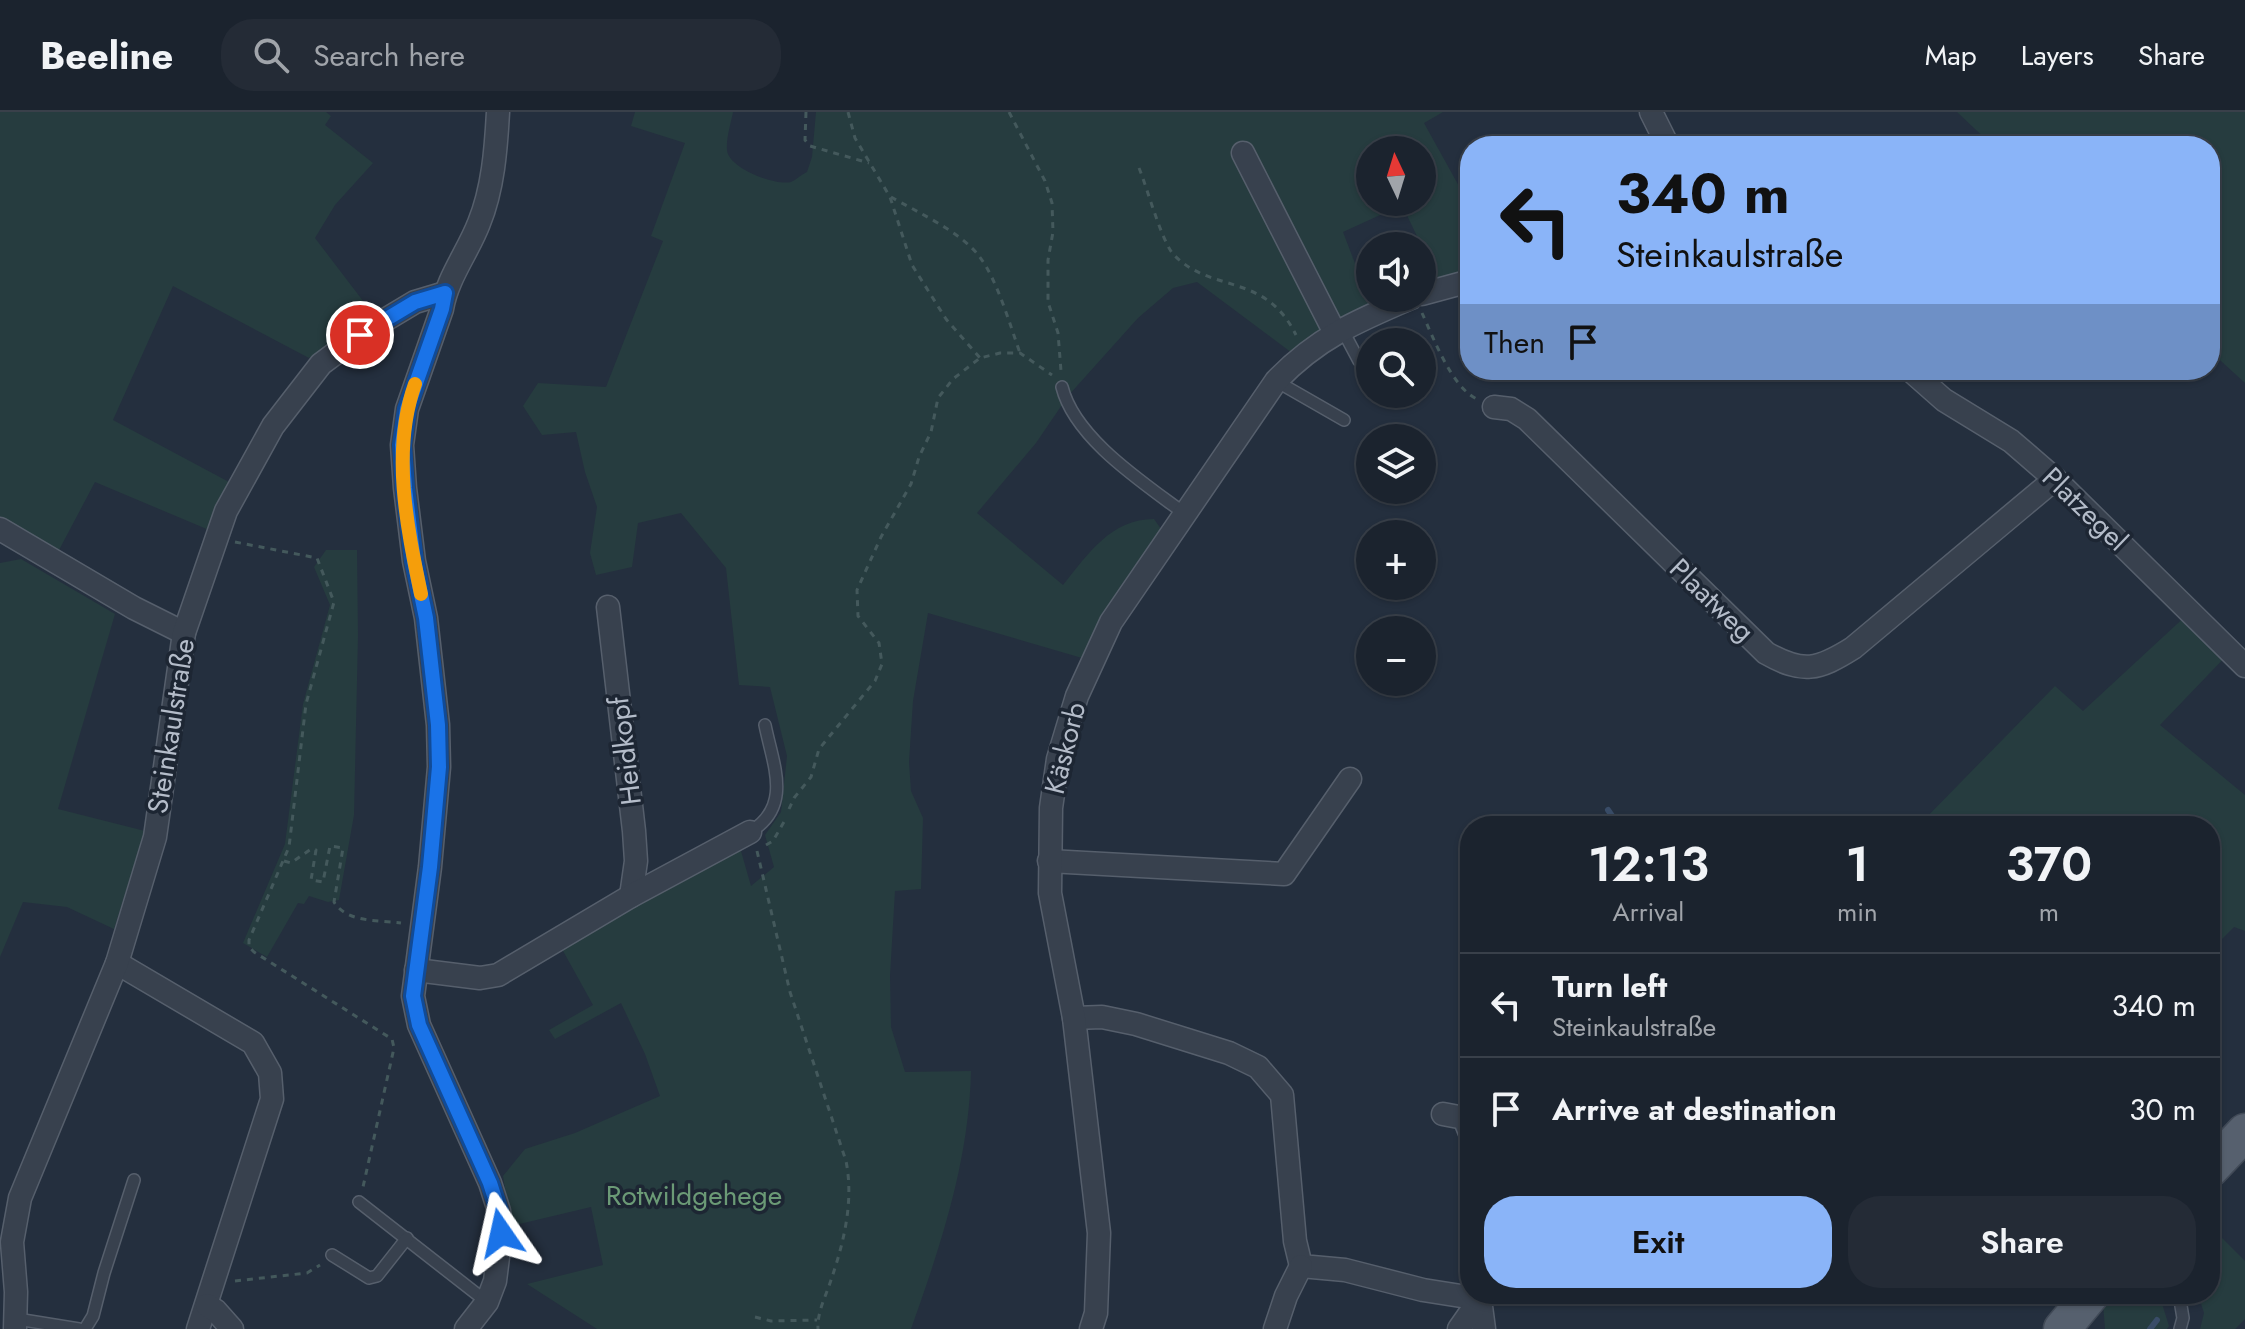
<!DOCTYPE html>
<html lang="en">
<head>
<meta charset="utf-8">
<style>
	:root { --surface:#1b232e; --page:#242b36; --text:#f1f3f6; --muted:#a0a4aa; --line:#39404a; --accent:#8ab4f8 }
	body { margin:0; font-family:Jost,sans-serif; background:var(--page); color:var(--text); height:100vh; display:flex; flex-direction:column; font-size:30px; white-space:nowrap }
	* { box-sizing:border-box; margin:0 }
	p { font-size:26px; color:var(--muted) }
	.icon { flex:none; width:44px; height:44px; fill:none; stroke:currentColor; stroke-width:2; stroke-linecap:round; stroke-linejoin:round }
	.map { position:relative; flex:1; overflow:hidden }
	.drawer { position:absolute; left:1460px; top:704px; width:760px; height:488px; display:flex; flex-direction:column; background:var(--surface); border-radius:32px; box-shadow:0 2px 6px #0004,0 0 0 2px var(--line) }
	.drawer>* { flex:none }
	.guide { position:absolute; left:1460px; top:24px; width:760px; height:244px; border-radius:32px; box-shadow:0 2px 6px #0004,0 0 0 2px var(--line); background:#8ab4f8; color:#111; overflow:hidden }
	.needle { width:52px; rotate:356deg }
	.buttons { position:absolute; left:1356px; top:24px; display:grid; gap:16px }
	.buttons a { display:grid; place-items:center; width:80px; height:80px; border-radius:50%; background:var(--surface); box-shadow:0 2px 6px #0004,0 0 0 2px var(--line); font-size:40px }
	.pin { position:absolute; display:grid; place-items:center; width:68px; height:68px; color:#fff; margin:-34px; border:4px solid #fff; border-radius:50%; box-shadow:0 2px 8px #0007 }
	.me { position:absolute; width:88px; margin:-44px; rotate:349deg; stroke-linejoin:round; filter:drop-shadow(0 0 6px #0008) }
	.turn { display:flex; align-items:center; gap:28px; height:168px; padding:0 24px; font-size:36px }
	.turn .icon { width:104px; height:104px; stroke-width:2.5 }
	.turn b { display:block; font-size:56px; line-height:68px }
	.then { display:flex; align-items:center; height:76px; padding:0 24px; background:#0003; gap:16px; font-size:30px }
	.eta { display:flex; justify-content:space-evenly; align-items:center; height:136px; text-align:center }
	.eta b { font-size:48px; font-weight:600; line-height:56px }
	.primary-button { display:flex; gap:16px; margin-top:auto; padding:16px 24px }
	.primary-button a { flex:1; height:92px; border-radius:32px; background:var(--accent); color:#111; font-size:32px; font-weight:600; line-height:92px; text-align:center }
	.primary-button a+a { background:var(--page); color:var(--text) }
	ul { padding:0; list-style:none }
	li { display:flex; align-items:center; gap:24px; height:104px; padding:0 24px; border-top:2px solid var(--line) }
	li div { flex:1 }
	li b { display:block; font-size:30px }
	li em { font-style:normal }
	header { display:flex; align-items:center; gap:48px; box-sizing:border-box; height:112px; padding:0 40px; background:var(--surface); border-bottom:2px solid var(--line) }
	header strong { font-size:38px }
	nav { display:flex; gap:44px; margin-inline-start:auto; font-size:28px }
	.search { width:560px; height:72px; background:var(--page); display:flex; align-items:center; gap:20px; box-sizing:border-box; padding:0 28px; border-radius:32px; color:var(--muted); font-size:30px }
	.map>svg:first-child { display:block }
	.green { fill:#263c3f; fill-rule:evenodd }
	.lines { fill:none; stroke-linecap:round; stroke-linejoin:round }
	.stream { stroke:#394c67; stroke-width:6 }
	.service-casing { stroke:#565f6c; stroke-width:14 }
	.minor-casing { stroke:#565f6c; stroke-width:25 }
	.primary-casing { stroke:#414a57; stroke-width:39 }
	.path { stroke:#44595c; stroke-width:3; stroke-dasharray:6 6; stroke-linecap:butt }
	.service { stroke:#38414e; stroke-width:11 }
	.minor { stroke:#38414e; stroke-width:22 }
	.primary { stroke:#56606e; stroke-width:36 }
	.route-casing { stroke:#114b97; stroke-width:20 }
	.route { stroke:#1a73e8; stroke-width:14 }
	.slow { stroke:#f59e0b; stroke-width:14 }
	.labels { text-anchor:middle; dominant-baseline:central; stroke-width:7; stroke-linejoin:round; paint-order:stroke }
	.street-label { font-size:28px; fill:#b4bcc9; stroke:#1d2633 }
	.park-label { font-size:28px; fill:#6b9a76; stroke:#1d2633 }
</style>
</head>
<body>
<header>
<strong>Beeline</strong>
<div class="search"><svg class="icon" aria-label="search" viewBox="0 0 24 24"><circle cx="10" cy="10" r="6"/><path d="M15 15l6 6"/></svg>Search here</div>
<nav><a>Map</a><a>Layers</a><a>Share</a></nav>
</header>
<div class="map">
<svg width="2245" height="1217" viewBox="0 0 2245 1217">
	<rect width="100%" height="100%" fill="#242f3e"/>
	<!-- green -->
	<g class="green">
		<path d="M0 0H326L331 4 325 13 373 51 335 93 315 126 373 202 309 246 173 174 113 308 229 370 209 418 95 370 58 440 0 408Z"/>
		<path d="M635 0H733C731 11 726 26 727 38 728 56 775 74 791 70 796 68 802 62 807 60L812 45 816 0H1443L1424 11 1470 94V161L1439 170 1402 93 1343 120 1372 196 1292 241 1197 170 1173 176 1138 206 1068 284 1036 331 977 401 1063 473C1088 442 1111 407 1154 407L1161 417 1159 430 1103 509 1082 546 928 501 913 589 909 650 911 679 923 706 921 777 895 779 890 864 891 915 905 960 971 959C969 1049 941 1133 911 1217H597L527 1172 603 1153 591 1095 511 1114 503 1064 525 1037 575 1021 660 984 645 942 621 891 555 927 549 918 593 893 562 837 731 740 741 739 751 774 774 755 765 723 781 700 787 644 770 575 739 573 726 456 681 401 638 411 632 455 596 463 590 441 597 395 585 360 576 320 542 323 523 294 538 271 606 275 663 129 651 124 685 31 631 14ZM1370 38H1422V90H1370Z"/>
		<path d="M1957 0H2245V271L2210 239V34H1993Z"/>
		<path d="M326 438H357L358 524 354 703 339 788 328 790 309 784 304 792 298 791 267 845 243 831 285 732 303 592 330 493 314 455Z"/>
		<path d="M21 447 115 502 58 697 145 719 114 817 67 795 23 790 0 845V451Z"/>
		<path d="M2190 500 2230 540 2160 613 2245 683V819L2234 815 2210 839V714H1918L2055 574 2083 599Z"/>
		<path d="M2210 1114 2245 1149V1207L2235 1217H2200L2204 1201 2198 1182H2210Z"/>
		<path d="M2112 1182H2159L2169 1214 2167 1217H2105L2103 1191Z"/>
	</g>
	<g class="lines">
		<!-- stream -->
		<g class="stream">
			<path d="M1608 698 1619 714"/>
			<path d="M2150 1217 2157 1208"/>
		</g>
		<defs>
			<g id="service">
				<path d="M1342 217 1359 249"/>
				<path d="M1276 269 1344 308"/>
				<path d="M1062 275C1075 327 1144 371 1185 402"/>
				<path d="M750 720C793 694 773 653 765 613"/>
				<path d="M359 1090 487 1190"/>
				<path d="M332 1143 369 1166 377 1164 407 1126"/>
				<path d="M2179 1182 2183 1206 2180 1217"/>
				<path d="M17 1207 79 1217"/>
				<path d="M85 1217 93 1204 104 1161 134 1068"/>
			</g>
			<g id="minor">
				<path d="M1651 0 1668 34"/>
				<path d="M1243 41 1335 221"/>
				<path d="M1422 182 1470 169"/>
				<path d="M1910 258 1944 288 2011 329 2055 367 2245 554"/>
				<path d="M1494 295 1511 297 1527 307 1766 541C1803 562 1818 558 1853 536L2055 367"/>
				<path d="M0 417 134 496 184 521"/>
				<path d="M608 495 634 719 636 749 631 784"/>
				<path d="M1049 749 1284 762 1350 667"/>
				<path d="M117 851 253 931 270 961 272 987 198 1217"/>
				<path d="M416 858 480 866 498 863 631 784 750 720"/>
				<path d="M1074 906 1102 905 1136 912 1229 941 1258 955 1282 983 1295 1129 1301 1154 1345 1158 1423 1178 1480 1187 1484 1217"/>
				<path d="M1443 1002 1464 1006 1470 1021"/>
				<path d="M207 1193 216 1199 232 1217"/>
				<path d="M15 1217 16 1180 12 1130 20 1086 117 851 155 725 184 521 226 399 273 314 321 252 360 223 415 190 445 181"/>
				<path d="M466 1217 487 1190 495 1169 501 1121 499 1099 490 1071 419 913 413 884 430 755 439 655 438 613 426 506 414 449 405 376 402 333 407 297 442 197C447 166 468 140 479 111 493 77 496 37 498 0"/>
				<path d="M1091 1217 1096 1201 1099 1121 1074 906 1050 781 1051 696 1058 647 1077 584 1111 510 1276 269C1317 226 1357 209 1411 186"/>
				<path d="M1275 1217 1286 1184 1301 1154"/>
				<path d="M1459 1217 1480 1187V1182"/>
			</g>
			<g id="primary">
				<path d="M2210 1057 2245 1020"/>
				<path d="M2062 1217 2091 1182"/>
			</g>
		</defs>
		<!-- service casing -->
		<use href="#service" class="service-casing"/>
		<!-- minor casing -->
		<use href="#minor" class="minor-casing"/>
		<!-- primary casing -->
		<use href="#primary" class="primary-casing"/>
		<!-- path -->
		<g class="path">
			<path d="M806 0 805 28 810 34 869 51"/>
			<path d="M848 0 855 26 890 85 912 153 946 207 980 246"/>
			<path d="M1009 0 1045 69 1052 91 1053 120 1048 148V190L1058 221 1061 259"/>
			<path d="M1139 56C1147 75 1162 131 1174 143 1212 182 1265 160 1296 223"/>
			<path d="M891 85C917 100 961 120 979 144 997 167 1010 213 1020 241"/>
			<path d="M1422 201C1433 225 1452 276 1477 287"/>
			<path d="M235 430 317 446 334 490 306 592 289 735 249 828V835L254 840 392 927 394 936 363 1075"/>
			<path d="M789 697 794 686 811 665 819 637 875 569 882 552 879 531 858 504 857 478 881 425 911 372 919 345 931 320 938 286 953 267 980 246 1000 241H1020L1052 263"/>
			<path d="M766 733 773 729 785 708"/>
			<path d="M757 739 790 880 846 1049C854 1089 844 1130 831 1168 826 1184 817 1200 818 1217"/>
			<path d="M284 749 291 751 311 737 316 738 311 768 323 770 330 734 343 736 334 790C347 811 379 808 401 811"/>
			<path d="M235 1169 307 1161 320 1153"/>
			<path d="M755 1205 771 1209 817 1208"/>
		</g>
		<!-- service -->
		<use href="#service" class="service"/>
		<!-- minor -->
		<use href="#minor" class="minor"/>
		<!-- primary -->
		<use href="#primary" class="primary"/>
	</g>
	<g class="lines">
		<defs>
			<path id="route" d="M360 223 415 190 445 181 442 197 407 297 402 333 405 376 414 449 426 506 438 613 439 655 430 755 413 884 419 913 490 1071 499 1099 501 1121"/>
		</defs>
		<!-- route casing -->
		<use href="#route" class="route-casing"/>
		<!-- route -->
		<use href="#route" class="route"/>
		<!-- slow -->
		<path class="slow" d="M415 272C391 339 407 415 421 482"/>
	</g>
	<g class="labels">
		<!-- street labels -->
		<g class="street-label">
			<text transform="translate(2085 397) rotate(44)">Platzegel</text>
			<text transform="translate(1712 488) rotate(44)">Plaatweg</text>
			<text transform="translate(171 614) rotate(-81)">Steinkaulstraße</text>
			<text transform="translate(1065 636) rotate(-76)">Käskorb</text>
			<text transform="translate(625 639) rotate(-97)">Heidkopf</text>
		</g>
		<!-- park labels -->
		<g class="park-label">
			<text x="694" y="1083">Rotwildgehege</text>
		</g>
	</g>
</svg>
<div class="buttons">
<a><svg class="needle" viewBox="-14 -14 28 28"><path d="M0-13l5 13h-10z" fill="#e53935"/><path d="M0 13l5-13h-10z" fill="#a0a4aa"/></svg></a>
<a><svg class="icon" aria-label="sound" viewBox="0 0 24 24"><path d="M4 9h4l5-4v14l-5-4H4zM17 9q2 3 0 6"/></svg></a>
<a><svg class="icon" aria-label="search" viewBox="0 0 24 24"><circle cx="10" cy="10" r="6"/><path d="M15 15l6 6"/></svg></a>
<a><svg class="icon" aria-label="layers" viewBox="0 0 24 24"><path d="M12 4l9 5-9 5-9-5zM3 14l9 5 9-5"/></svg></a>
<a>+</a>
<a>−</a>
</div>
<div class="pin" style="left:360px;top:223px;background:#d93025"><svg class="icon" aria-label="arrive" viewBox="0 0 24 24"><path d="M6 21V4h12l-3 4 3 4H6"/></svg></div>
<svg class="me" style="left:501px;top:1121px" viewBox="-20 -20 40 40"><path d="M0-17L14 15 0 8-14 15z" fill="#1a73e8" stroke="#fff" stroke-width="4"/></svg>
<div class="guide">
<div class="turn"><svg class="icon" aria-label="left" viewBox="0 0 24 24"><path d="M17 20v-9H6M10 6l-5 5 5 5"/></svg><div><b>340 m</b>Steinkaulstraße</div></div>
<div class="then">Then<svg class="icon" aria-label="arrive" viewBox="0 0 24 24"><path d="M6 21V4h12l-3 4 3 4H6"/></svg></div>
</div>
<section class="drawer">
<div class="eta">
<div><b>12:13</b><p>Arrival</p></div>
<div><b>1</b><p>min</p></div>
<div><b>370</b><p>m</p></div>
</div>
<ul>
<li><svg class="icon" aria-label="left" viewBox="0 0 24 24"><path d="M17 20v-9H6M10 6l-5 5 5 5"/></svg><div><b>Turn left</b><p>Steinkaulstraße</p></div><em>340 m</em></li>
<li><svg class="icon" aria-label="arrive" viewBox="0 0 24 24"><path d="M6 21V4h12l-3 4 3 4H6"/></svg><div><b>Arrive at destination</b></div><em>30 m</em></li>
</ul>
<div class="primary-button"><a>Exit</a><a>Share</a></div>
</section>
</div>
</body>
</html>
